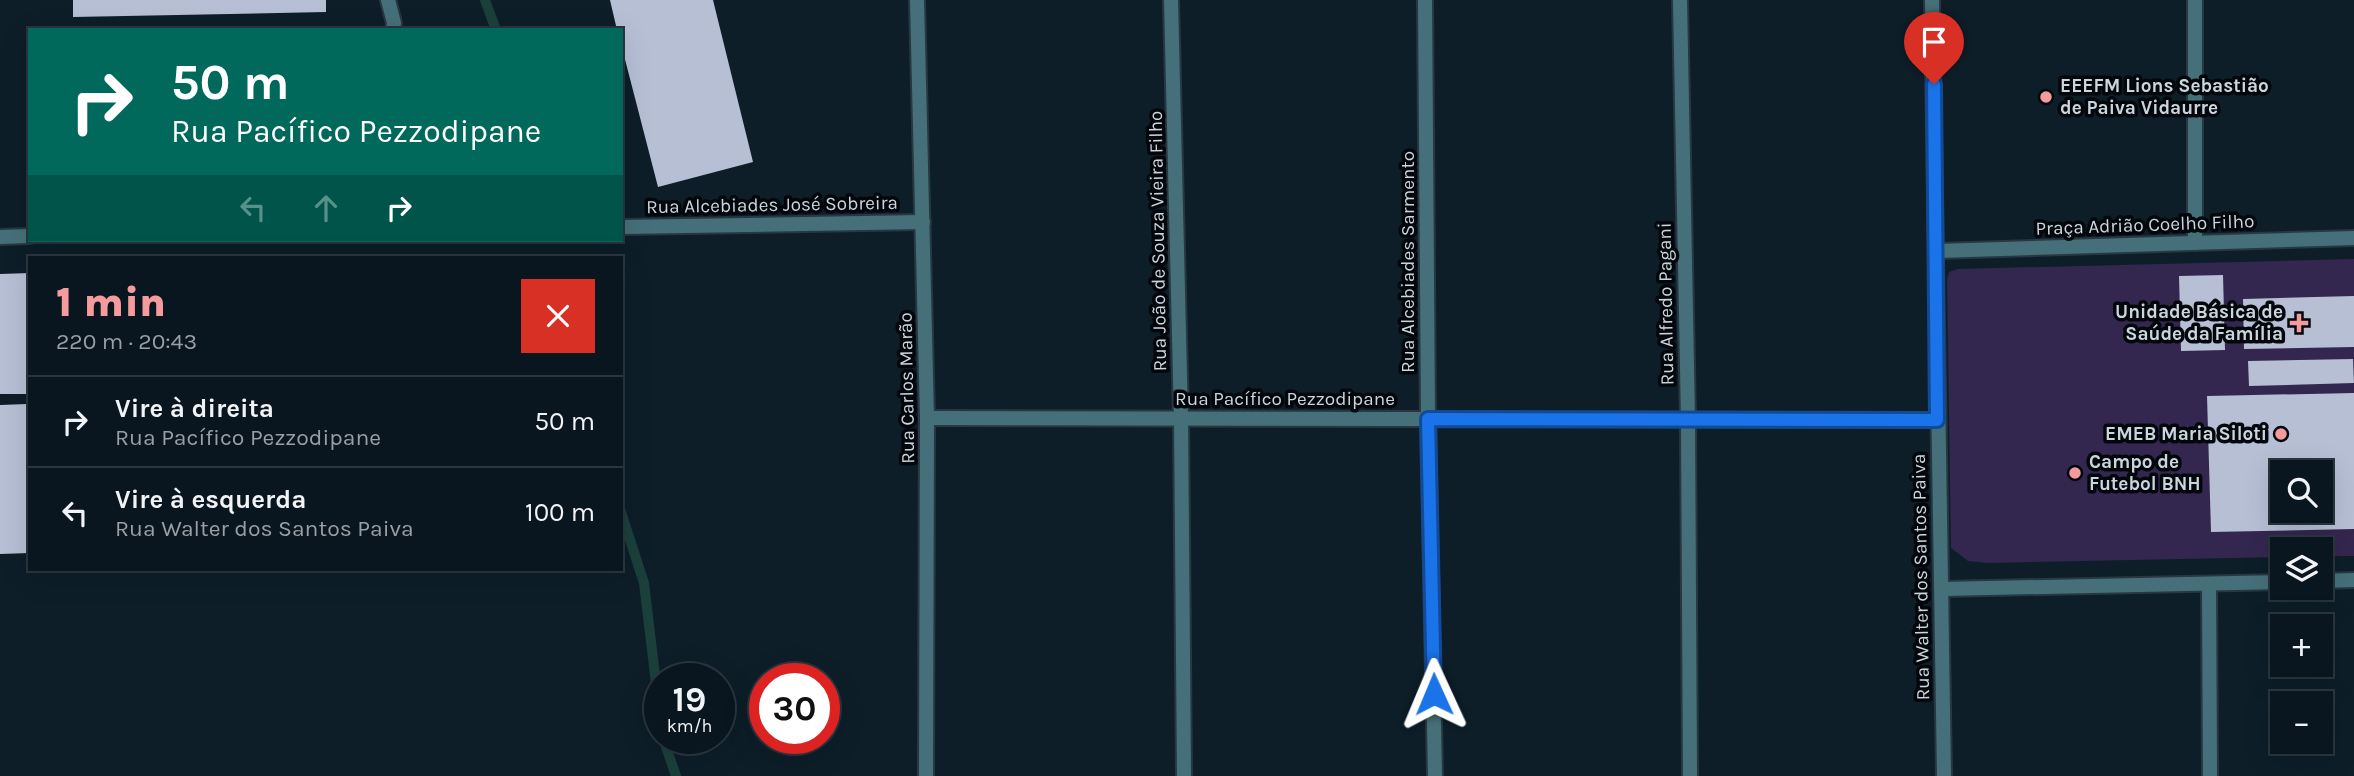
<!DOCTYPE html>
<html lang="pt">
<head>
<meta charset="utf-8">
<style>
	:root { --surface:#0a161f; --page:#131f28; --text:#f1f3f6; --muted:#999fa4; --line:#2a353d; --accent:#f59b9e }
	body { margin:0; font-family:Karla,sans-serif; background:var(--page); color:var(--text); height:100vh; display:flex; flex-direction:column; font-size:26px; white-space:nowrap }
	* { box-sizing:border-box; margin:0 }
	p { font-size:23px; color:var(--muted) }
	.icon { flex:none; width:38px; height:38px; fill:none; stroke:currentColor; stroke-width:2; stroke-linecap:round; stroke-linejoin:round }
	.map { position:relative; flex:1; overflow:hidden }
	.sheet { position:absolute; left:28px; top:256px; width:595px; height:315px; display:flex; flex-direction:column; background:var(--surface); border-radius:0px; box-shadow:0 7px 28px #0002,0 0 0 2px var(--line) }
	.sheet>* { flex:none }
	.guide { position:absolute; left:28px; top:28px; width:595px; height:214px; border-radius:0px; box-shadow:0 7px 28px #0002,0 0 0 2px var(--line); background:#00695c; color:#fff; overflow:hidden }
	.buttons { position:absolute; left:2270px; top:460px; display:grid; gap:14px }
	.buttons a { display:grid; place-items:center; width:63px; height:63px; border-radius:0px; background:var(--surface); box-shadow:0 7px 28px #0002,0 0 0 2px var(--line); font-size:35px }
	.speed { position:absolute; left:644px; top:663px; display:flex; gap:14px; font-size:35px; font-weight:700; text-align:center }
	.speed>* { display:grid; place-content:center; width:91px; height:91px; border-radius:50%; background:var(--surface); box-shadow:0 7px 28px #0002,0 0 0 2px var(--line); line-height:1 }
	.speed small { font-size:18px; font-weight:400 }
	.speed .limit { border:10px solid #d22; background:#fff; color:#111 }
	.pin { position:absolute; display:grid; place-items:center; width:60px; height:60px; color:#fff; margin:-72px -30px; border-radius:50% 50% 50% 0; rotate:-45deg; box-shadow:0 0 7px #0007 }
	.pin .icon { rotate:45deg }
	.me { position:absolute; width:77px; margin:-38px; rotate:359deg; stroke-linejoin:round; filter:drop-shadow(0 0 5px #0008) }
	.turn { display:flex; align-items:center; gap:24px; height:147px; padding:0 28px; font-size:32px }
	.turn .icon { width:91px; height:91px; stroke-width:2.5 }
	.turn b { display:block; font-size:49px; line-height:60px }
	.lanes { display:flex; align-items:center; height:66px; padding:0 28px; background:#0003; justify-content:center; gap:35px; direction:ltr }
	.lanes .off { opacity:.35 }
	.round { display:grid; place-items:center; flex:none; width:74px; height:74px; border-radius:0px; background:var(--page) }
	.overview { display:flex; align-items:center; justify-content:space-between; height:119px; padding:0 28px }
	h1 { font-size:42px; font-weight:800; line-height:52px; color:var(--accent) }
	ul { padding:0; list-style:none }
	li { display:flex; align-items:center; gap:21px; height:91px; padding:0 28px; border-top:2px solid var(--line) }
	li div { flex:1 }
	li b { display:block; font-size:26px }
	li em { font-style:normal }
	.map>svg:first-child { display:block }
	.green { fill:#33274f; fill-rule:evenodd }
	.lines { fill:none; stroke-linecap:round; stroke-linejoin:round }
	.stream { stroke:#1b403b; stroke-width:10 }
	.building { fill:#b6bfd4; fill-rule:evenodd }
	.lane-casing { stroke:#273842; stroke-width:18 }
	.street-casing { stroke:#273842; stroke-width:18 }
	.lane { stroke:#467079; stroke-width:14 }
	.street { stroke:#467079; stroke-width:14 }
	.route-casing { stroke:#114b97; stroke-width:18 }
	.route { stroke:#1a73e8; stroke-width:12 }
	.poi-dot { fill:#f59b9e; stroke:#03070c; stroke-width:2.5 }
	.labels { text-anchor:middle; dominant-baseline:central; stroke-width:7; stroke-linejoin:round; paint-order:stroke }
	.poi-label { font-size:19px; font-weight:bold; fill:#cad5dd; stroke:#03070c; text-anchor:start }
	.street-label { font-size:19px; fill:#cad5dd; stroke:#03070c }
</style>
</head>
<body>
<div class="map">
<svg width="2354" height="776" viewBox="0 0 2354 776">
	<rect width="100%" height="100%" fill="#0d1e29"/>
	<!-- green -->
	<path class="green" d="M2354 259V556H2321L2320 550H2282V557L1988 563 1968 561 1951 548 1947 280 1949 272 1958 269ZM2282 472H2320V511H2282Z"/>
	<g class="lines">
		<!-- stream -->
		<g class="stream">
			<path d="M485 0 496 30"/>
			<path d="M621 512 644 583 660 717"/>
			<path d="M663 738 676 776"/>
		</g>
	</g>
	<!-- building -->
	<g class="building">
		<path d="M73 0H326V12L73 17Z"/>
		<path d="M610 0H713L753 162 658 187 621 44V30H617Z"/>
		<path d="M30 273V394H0V274Z"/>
		<path d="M2223 275 2225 350 2181 351 2179 276Z"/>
		<path d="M2354 296V347L2244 349 2243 299Z"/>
		<path d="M2353 359 2354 383 2249 386 2248 361Z"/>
		<path d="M2354 393V529L2211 532 2207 396ZM2282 472H2320V511H2282Z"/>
		<path d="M27 404V418H30V553L0 554V405Z"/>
	</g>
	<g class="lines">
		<defs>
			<path id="lane" d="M388 0 394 23 393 30"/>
			<g id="street">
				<path d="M917 0 927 418 926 776"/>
				<path d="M1171 0 1181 418 1184 776"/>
				<path d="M1425 0 1428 419 1435 776"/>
				<path d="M1680 0 1688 419 1690 776"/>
				<path d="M1932 0 1944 776"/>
				<path d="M2195 0V243"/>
				<path d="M621 227 923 222"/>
				<path d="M0 237 30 236"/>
				<path d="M1937 251 2354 238"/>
				<path d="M927 418 1937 420"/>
				<path d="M2320 581 2354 580"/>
				<path d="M2209 584 2210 776"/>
				<path d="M1942 589 2282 582"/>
			</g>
		</defs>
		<!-- lane casing -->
		<use href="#lane" class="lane-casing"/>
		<!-- street casing -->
		<use href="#street" class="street-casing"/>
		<!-- lane -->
		<use href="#lane" class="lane"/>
		<!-- street -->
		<use href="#street" class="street"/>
	</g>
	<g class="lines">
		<defs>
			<path id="route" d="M1434 694 1428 419 1937 420 1934 84"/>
		</defs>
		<!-- route casing -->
		<use href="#route" class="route-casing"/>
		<!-- route -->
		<use href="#route" class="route"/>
	</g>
	<!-- markers -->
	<g class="poi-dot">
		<circle cx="2046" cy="97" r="7"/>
		<path d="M2295.5 312.5h7v7h7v7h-7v7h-7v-7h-7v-7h7z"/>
		<circle cx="2281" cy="434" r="7"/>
		<circle cx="2075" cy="473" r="7"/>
	</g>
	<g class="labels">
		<!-- poi labels -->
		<g class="poi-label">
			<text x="2060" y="86">EEEFM Lions Sebastião<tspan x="2060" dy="22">de Paiva Vidaurre</tspan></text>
			<text x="2283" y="312" text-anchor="end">Unidade Básica de<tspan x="2283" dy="22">Saúde da Família</tspan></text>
			<text x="2267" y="434" text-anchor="end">EMEB Maria Siloti</text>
			<text x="2089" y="462">Campo de<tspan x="2089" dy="22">Futebol BNH</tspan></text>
		</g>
		<!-- street labels -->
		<g class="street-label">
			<text transform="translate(772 205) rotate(-1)">Rua Alcebiades José Sobreira</text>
			<text transform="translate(2145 225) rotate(-2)">Praça Adrião Coelho Filho</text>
			<text transform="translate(1158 241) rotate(-91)">Rua João de Souza Vieira Filho</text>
			<text transform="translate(1408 262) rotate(-90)">Rua Alcebiades Sarmento</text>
			<text transform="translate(1666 304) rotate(-91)">Rua Alfredo Pagani</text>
			<text transform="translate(907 388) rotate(-91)">Rua Carlos Marão</text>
			<text x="1285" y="399">Rua Pacífico Pezzodipane</text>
			<text transform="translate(1921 577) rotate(-91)">Rua Walter dos Santos Paiva</text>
		</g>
	</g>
</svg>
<div class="buttons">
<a><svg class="icon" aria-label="search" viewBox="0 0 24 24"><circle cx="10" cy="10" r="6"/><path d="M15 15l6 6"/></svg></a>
<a><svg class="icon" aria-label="layers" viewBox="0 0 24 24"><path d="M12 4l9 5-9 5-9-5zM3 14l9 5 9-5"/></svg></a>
<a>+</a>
<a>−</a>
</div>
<div class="speed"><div>19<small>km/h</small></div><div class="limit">30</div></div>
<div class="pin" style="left:1934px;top:84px;background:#d93025"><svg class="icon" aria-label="arrive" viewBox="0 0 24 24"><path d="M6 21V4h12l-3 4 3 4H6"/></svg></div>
<svg class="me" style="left:1434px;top:694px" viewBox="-20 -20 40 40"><path d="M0-17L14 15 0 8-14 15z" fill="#1a73e8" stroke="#fff" stroke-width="4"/></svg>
<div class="guide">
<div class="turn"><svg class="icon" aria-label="right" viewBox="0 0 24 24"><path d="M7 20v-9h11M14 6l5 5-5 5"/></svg><div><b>50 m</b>Rua Pacífico Pezzodipane</div></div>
<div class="lanes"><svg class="icon off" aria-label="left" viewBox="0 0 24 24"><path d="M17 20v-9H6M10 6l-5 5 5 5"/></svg><svg class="icon off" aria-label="ahead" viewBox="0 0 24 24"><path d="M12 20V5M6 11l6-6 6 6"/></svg><svg class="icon" aria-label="right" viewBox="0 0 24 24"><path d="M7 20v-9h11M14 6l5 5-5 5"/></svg></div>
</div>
<section class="sheet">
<div class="overview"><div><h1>1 min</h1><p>220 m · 20:43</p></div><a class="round" style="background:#d93025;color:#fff"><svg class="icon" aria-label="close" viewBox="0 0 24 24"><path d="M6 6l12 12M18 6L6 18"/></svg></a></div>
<ul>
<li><svg class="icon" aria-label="right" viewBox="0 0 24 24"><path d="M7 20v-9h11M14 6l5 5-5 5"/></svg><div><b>Vire à direita</b><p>Rua Pacífico Pezzodipane</p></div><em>50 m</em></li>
<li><svg class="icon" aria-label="left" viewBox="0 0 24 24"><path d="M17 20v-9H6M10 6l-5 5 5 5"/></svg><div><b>Vire à esquerda</b><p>Rua Walter dos Santos Paiva</p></div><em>100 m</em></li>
</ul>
</section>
</div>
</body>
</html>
